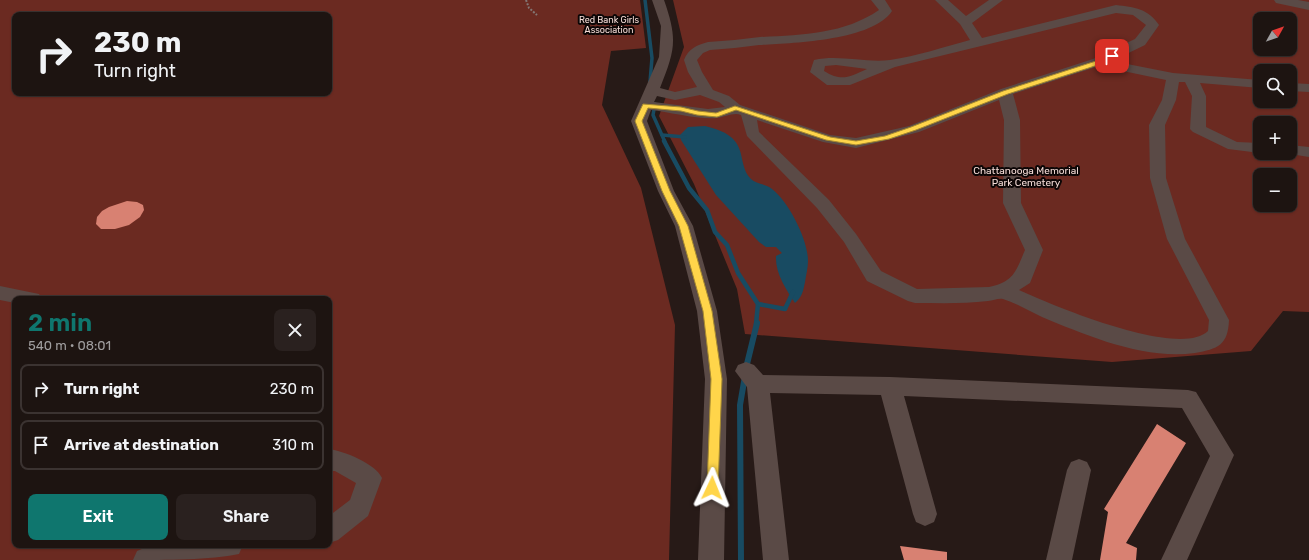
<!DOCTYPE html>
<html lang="en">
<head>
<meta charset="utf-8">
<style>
	:root { --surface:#1d1411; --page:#2a211f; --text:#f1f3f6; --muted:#a09e9f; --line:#3b3331; --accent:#0f766e }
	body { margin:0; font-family:Rubik,sans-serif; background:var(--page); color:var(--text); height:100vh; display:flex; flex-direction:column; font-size:15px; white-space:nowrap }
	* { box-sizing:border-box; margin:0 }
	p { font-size:13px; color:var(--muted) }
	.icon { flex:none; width:22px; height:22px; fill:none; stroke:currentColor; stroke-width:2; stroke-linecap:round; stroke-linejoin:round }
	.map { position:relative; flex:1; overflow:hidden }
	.side { position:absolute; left:12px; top:296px; width:320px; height:252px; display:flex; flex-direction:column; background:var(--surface); border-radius:8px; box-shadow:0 1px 3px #0004,0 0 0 1px var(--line) }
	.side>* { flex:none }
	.top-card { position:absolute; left:12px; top:12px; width:320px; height:84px; border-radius:8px; box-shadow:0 1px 3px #0004,0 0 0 1px var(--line); background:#1d1411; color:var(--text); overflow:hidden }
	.needle { width:26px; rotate:50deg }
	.buttons { position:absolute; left:1253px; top:12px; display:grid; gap:8px }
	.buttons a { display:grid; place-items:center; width:44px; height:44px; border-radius:8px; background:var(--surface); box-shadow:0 1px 3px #0004,0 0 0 1px var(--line); font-size:20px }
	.pin { position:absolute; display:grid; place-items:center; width:34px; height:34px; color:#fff; margin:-17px; border-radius:8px; box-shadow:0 2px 6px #0006 }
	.me { position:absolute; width:44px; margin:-22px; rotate:2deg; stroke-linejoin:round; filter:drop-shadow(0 0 3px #0008) }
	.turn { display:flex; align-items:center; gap:14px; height:84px; padding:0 16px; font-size:18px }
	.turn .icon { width:52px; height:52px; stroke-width:2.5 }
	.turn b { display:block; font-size:28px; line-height:34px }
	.round { display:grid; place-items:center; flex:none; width:42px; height:42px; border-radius:8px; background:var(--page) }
	.head { display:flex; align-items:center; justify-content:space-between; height:68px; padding:0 16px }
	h1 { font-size:24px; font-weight:600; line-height:30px; color:var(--accent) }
	.action { display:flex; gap:8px; margin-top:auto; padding:8px 16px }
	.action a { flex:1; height:46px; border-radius:8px; background:var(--accent); color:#fff; font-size:16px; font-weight:600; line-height:46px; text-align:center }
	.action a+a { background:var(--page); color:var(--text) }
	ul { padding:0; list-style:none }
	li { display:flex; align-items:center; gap:12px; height:50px; margin:0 8px 6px; padding:0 8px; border:2px solid var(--line); border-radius:8px }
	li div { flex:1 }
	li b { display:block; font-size:15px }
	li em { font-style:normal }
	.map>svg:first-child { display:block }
	.green { fill:#6b2a21; fill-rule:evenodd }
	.water { fill:#184b62 }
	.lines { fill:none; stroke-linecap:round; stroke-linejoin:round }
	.stream-far2 { stroke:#184b62; stroke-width:3.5 }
	.stream-far1 { stroke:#184b62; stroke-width:4.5 }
	.stream { stroke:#184b62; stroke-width:6 }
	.building { fill:#d88172 }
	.path { stroke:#837775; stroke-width:2; stroke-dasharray:2 1.5; stroke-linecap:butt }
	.minor { fill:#5a4a46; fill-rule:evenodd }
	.route { fill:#ffd54a; stroke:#a68a30 }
	.labels { text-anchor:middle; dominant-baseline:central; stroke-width:4; stroke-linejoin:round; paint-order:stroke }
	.far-park-label { font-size:9px; fill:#f5dcd7; stroke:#0c0606 }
	.park-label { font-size:10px; fill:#f5dcd7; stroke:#0c0606 }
</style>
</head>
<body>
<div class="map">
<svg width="1309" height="560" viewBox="0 0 1309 560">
	<rect width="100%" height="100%" fill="#271a17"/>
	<!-- green -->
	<g class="green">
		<path d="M0 0H640L646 48 611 51 602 105 641 188 675 325 669 560H0ZM15 15H329V93H15ZM15 299H329V545H15Z"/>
		<path d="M673 0H1309V312L1283 311 1251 351 1112 362 745 334 737 289 694 184 659 116 684 47ZM1260 19H1290V49H1260ZM1260 71H1290V101H1260ZM1260 123H1290V153H1260ZM1260 175H1290V205H1260Z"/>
	</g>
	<!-- water -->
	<path class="water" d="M705 126C725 131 739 137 742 159 744 167 745 173 751 179 756 184 767 184 772 189 789 202 808 240 808 261 808 268 806 275 805 282 803 292 802 297 795 303 786 289 775 273 776 256L782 253 776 247H766L759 242 716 195 681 140 680 135 688 127Z"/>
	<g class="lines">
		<!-- stream-far2 -->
		<g class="stream-far2">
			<path d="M645 0 652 58 650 82"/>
			<path d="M655 104 653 115 665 142"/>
			<path d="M662 135 685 137"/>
		</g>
		<!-- stream-far1 -->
		<g class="stream-far1">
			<path d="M664 141 689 188 707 210 715 232 727 245 738 273 758 304 756 324"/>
			<path d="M758 304 785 309 793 292"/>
		</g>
		<!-- stream -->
		<g class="stream">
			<path d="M746 368 757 323"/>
			<path d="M741 560 740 405 745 376"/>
		</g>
	</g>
	<!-- building -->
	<g class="building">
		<path d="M127 201 137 202 143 205 144 210 140 217 129 225 115 229H101L96 224 97 217 102 211 109 207Z"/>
		<path d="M1157 424 1186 443 1126 543 1137 548 1136 560H1100L1108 512 1104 509Z"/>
		<path d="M900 546 947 552V560H904Z"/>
	</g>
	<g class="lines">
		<!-- path -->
		<path class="path" d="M526 0 529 8 537 15"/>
		<!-- minor -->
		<g class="minor">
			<path d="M652 0H664C678 40 675 50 660 88L675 92 697 87 688 72 684 60C688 49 697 45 708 42 726 41 743 39 760 37 802 35 844 34 879 10L871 0H885L892 11C872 41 792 43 759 45 743 47 726 49 710 50L703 53 697 60 702 72 713 90 729 96 740 105 830 135 856 138 909 126 1001 89 1093 59 1135 39 1146 25 1133 15 1116 13 895 67 850 85H827L810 72 814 60C839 54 864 63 890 60 917 56 944 47 970 40L960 24 935 0H948L966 16 989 0H1003L972 23 982 38 1116 5C1134 7 1149 9 1159 25L1157 28 1145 45 1112 61 1173 73 1260 80V88L1200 83 1206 96V127L1237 142 1260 143V153L1228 149 1193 132 1190 129 1192 96 1185 82H1179L1176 100 1165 125 1166 178 1185 239 1229 320C1228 345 1218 349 1195 353 1144 360 1088 336 1042 317 1029 311 1016 303 1003 299 998 298 993 301 988 301 964 304 939 303 915 303L908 301 867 281 844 242 817 208 747 136 741 115C734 112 725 117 717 118 700 120 669 112 651 110L647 121 674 191 693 226 717 311 727 379 724 560H698L705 379 697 311 675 226 658 191 631 121 659 57 661 26ZM836 65 867 69C849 77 842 82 824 71L825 66ZM1099 66 1166 80 1162 100 1149 125 1150 178 1167 239 1209 320 1208 331C1179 359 1052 305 1019 290L1030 283 1043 250 1021 203 1020 120 1013 94ZM700 95 719 102 725 107 708 109 654 102 657 96 675 100ZM999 100 1004 120 1003 203 1025 250C1016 271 1014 282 989 287L917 289 881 271 856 234 829 200 759 132 757 120 823 142 856 148 919 132Z"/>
			<path d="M1274 0H1298L1309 2V10L1276 3Z"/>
			<path d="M1290 83 1309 84V92L1290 91Z"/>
			<path d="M1290 145 1309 147V157L1284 153H1290Z"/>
			<path d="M0 286 39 294 42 299H15V303L0 300Z"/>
			<path d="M746 362 754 365 763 375 890 377 1188 390 1196 392 1234 455 1187 560H1161L1210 456 1182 408 904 396 937 514 934 522 925 526 916 522 913 514 881 395 770 393 789 560H763L747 387 735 371 738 365Z"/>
			<path d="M329 449C344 451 376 464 382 478L368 516 338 540 329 543V516L350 500 356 483 335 471H329Z"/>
			<path d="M1079 459 1087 462 1091 470 1072 560H1046L1067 470 1071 462Z"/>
			<path d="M151 545H243L239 554C211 560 164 560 133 560L137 551Z"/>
		</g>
	</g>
	<!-- route -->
	<path class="route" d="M1110 54 1115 56 1101 64 1008 94 916 130 889 139 856 145 826 140 736 110 717 117 697 115 681 111 648 108 642 121 670 191 688 226 712 311 722 379 718 488 716 492 712 493 708 492 707 488 711 379 703 311 679 226 662 191 635 121 643 104 681 107 698 111 716 113 735 106 830 137 856 141 885 136 911 127 1003 91 1096 61Z"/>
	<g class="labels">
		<!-- far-park labels -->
		<g class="far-park-label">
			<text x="609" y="20">Red Bank Girls<tspan x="609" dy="10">Association</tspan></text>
		</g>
		<!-- park labels -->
		<g class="park-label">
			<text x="1026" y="171">Chattanooga Memorial<tspan x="1026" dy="12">Park Cemetery</tspan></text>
		</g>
	</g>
</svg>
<div class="buttons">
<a><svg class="needle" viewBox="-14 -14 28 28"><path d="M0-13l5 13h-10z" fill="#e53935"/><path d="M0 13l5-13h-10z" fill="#a09e9f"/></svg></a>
<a><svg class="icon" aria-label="search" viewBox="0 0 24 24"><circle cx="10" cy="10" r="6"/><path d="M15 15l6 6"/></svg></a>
<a>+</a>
<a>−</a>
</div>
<div class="pin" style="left:1112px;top:56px;background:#d93025"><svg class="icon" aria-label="arrive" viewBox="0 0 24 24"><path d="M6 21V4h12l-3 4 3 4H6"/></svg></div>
<svg class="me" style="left:712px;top:488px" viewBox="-20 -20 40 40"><path d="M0-17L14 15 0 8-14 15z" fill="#ffd54a" stroke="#fff" stroke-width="4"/></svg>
<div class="top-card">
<div class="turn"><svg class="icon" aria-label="right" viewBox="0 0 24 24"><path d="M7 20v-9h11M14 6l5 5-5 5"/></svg><div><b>230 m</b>Turn right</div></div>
</div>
<section class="side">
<div class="head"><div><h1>2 min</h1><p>540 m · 08:01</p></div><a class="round"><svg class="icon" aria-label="close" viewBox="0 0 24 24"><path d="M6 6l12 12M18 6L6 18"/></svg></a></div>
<ul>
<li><svg class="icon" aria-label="right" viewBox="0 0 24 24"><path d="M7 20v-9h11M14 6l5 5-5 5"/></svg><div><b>Turn right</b></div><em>230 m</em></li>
<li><svg class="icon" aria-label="arrive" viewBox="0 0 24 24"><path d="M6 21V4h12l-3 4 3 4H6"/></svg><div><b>Arrive at destination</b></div><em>310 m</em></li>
</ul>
<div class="action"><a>Exit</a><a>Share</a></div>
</section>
</div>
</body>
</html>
